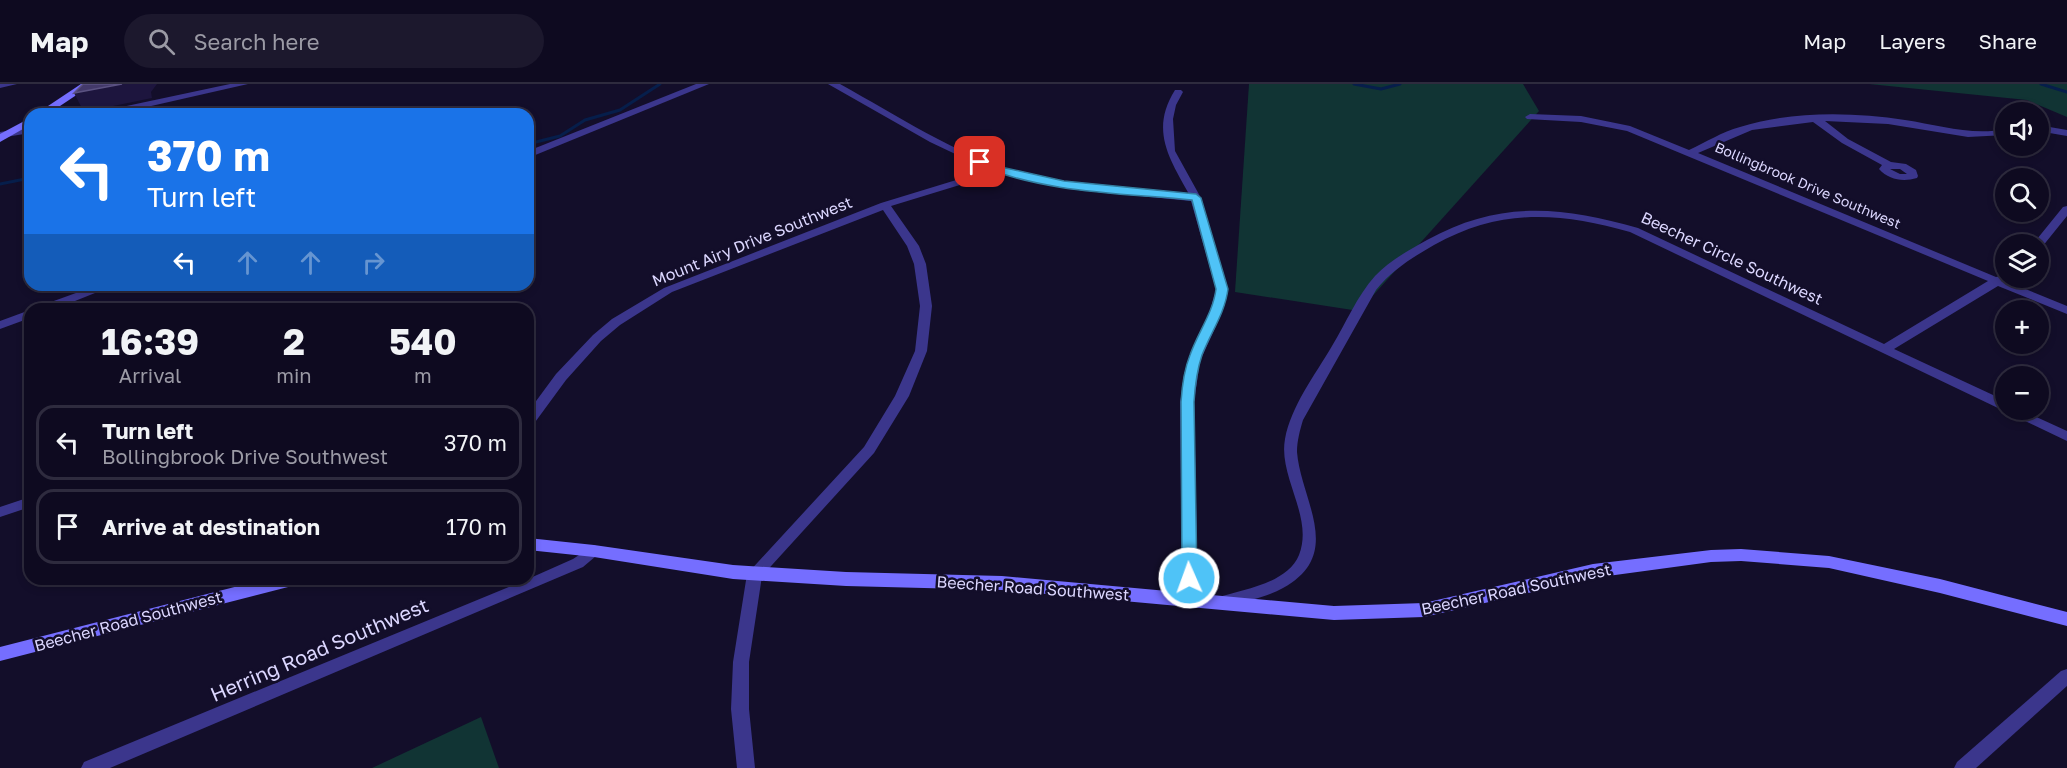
<!DOCTYPE html>
<html lang="en">
<head>
<meta charset="utf-8">
<style>
	:root { --surface:#0e0a20; --page:#1c182d; --text:#f1f3f6; --muted:#9b9aa5; --line:#2e2b3e }
	body { margin:0; font-family:"Golos Text",sans-serif; background:var(--page); color:var(--text); height:100vh; display:flex; flex-direction:column; font-size:22px; white-space:nowrap }
	* { box-sizing:border-box; margin:0 }
	p { font-size:20px; color:var(--muted) }
	.icon { flex:none; width:33px; height:33px; fill:none; stroke:currentColor; stroke-width:2; stroke-linecap:round; stroke-linejoin:round }
	.map { position:relative; flex:1; overflow:hidden }
	.side { position:absolute; left:24px; top:219px; width:510px; height:282px; display:flex; flex-direction:column; background:var(--surface); border-radius:18px; box-shadow:0 3px 9px #0003,0 0 0 2px var(--line) }
	.side>* { flex:none }
	.hud { position:absolute; left:24px; top:24px; width:510px; height:183px; border-radius:18px; box-shadow:0 3px 9px #0003,0 0 0 2px var(--line); background:#1a73e8; color:#fff; overflow:hidden }
	.tools { position:absolute; left:1995px; top:18px; display:grid; gap:12px }
	.tools a { display:grid; place-items:center; width:54px; height:54px; border-radius:50%; background:var(--surface); box-shadow:0 3px 9px #0003,0 0 0 2px var(--line); font-size:30px }
	.pin { position:absolute; display:grid; place-items:center; width:51px; height:51px; color:#fff; margin:-26px; border-radius:12px; box-shadow:0 3px 9px #0006 }
	.me { position:absolute; width:66px; margin:-33px; rotate:358deg; stroke-linejoin:round; filter:drop-shadow(0 0 4px #0008) }
	.turn { display:flex; align-items:center; gap:21px; height:126px; padding:0 24px; font-size:27px }
	.turn .icon { width:78px; height:78px; stroke-width:2.5 }
	.turn b { display:block; font-size:42px; line-height:51px }
	.lanes { display:flex; align-items:center; height:57px; padding:0 24px; background:#0003; justify-content:center; gap:30px; direction:ltr }
	.lanes .off { opacity:.35 }
	.eta { display:flex; justify-content:space-evenly; align-items:center; height:102px; text-align:center }
	.eta b { font-size:36px; font-weight:700; line-height:42px }
	ul { padding:0; list-style:none }
	li { display:flex; align-items:center; gap:18px; height:75px; margin:0 12px 9px; padding:0 12px; border:3px solid var(--line); border-radius:18px }
	li div { flex:1 }
	li b { display:block; font-size:22px }
	li em { font-style:normal }
	header { display:flex; align-items:center; gap:36px; box-sizing:border-box; height:84px; padding:0 30px; background:var(--surface); border-bottom:2px solid var(--line) }
	header strong { font-size:28px }
	nav { display:flex; gap:33px; margin-inline-start:auto; font-size:21px }
	.search { width:420px; height:54px; background:var(--page); display:flex; align-items:center; gap:15px; box-sizing:border-box; padding:0 21px; border-radius:33px; color:var(--muted); font-size:22px }
	.map>svg:first-child { display:block }
	.green { fill:#113434 }
	.lines { fill:none; stroke-linecap:round; stroke-linejoin:round }
	.stream { stroke:#061e4b; stroke-width:3 }
	.street { fill:#3b368c; fill-rule:evenodd }
	.secondary { fill:#756eff; fill-rule:evenodd }
	.shaded-wall { fill:#1d153e }
	.building { fill:#43396a; stroke:#5b5282; stroke-width:1.5 }
	.route { fill:#4fc3f7; stroke:#337fa1; stroke-width:1.5 }
	.labels { text-anchor:middle; dominant-baseline:central; stroke-width:5; stroke-linejoin:round; paint-order:stroke }
	.far-street-label { font-size:14px; fill:#dcd7ff; stroke:#130e2a }
	.street-label { font-size:16px; fill:#dcd7ff; stroke:#130e2a }
	.near-street-label { font-size:20px; fill:#dcd7ff; stroke:#130e2a }
</style>
</head>
<body>
<header>
<strong>Map</strong>
<div class="search"><svg class="icon" aria-label="search" viewBox="0 0 24 24"><circle cx="10" cy="10" r="6"/><path d="M15 15l6 6"/></svg>Search here</div>
<nav><a>Map</a><a>Layers</a><a>Share</a></nav>
</header>
<div class="map">
<svg width="2067" height="684" viewBox="0 0 2067 684">
	<rect width="100%" height="100%" fill="#130e2a"/>
	<!-- green -->
	<g class="green">
		<path d="M1249 0H1523L1539 27 1359 227 1235 208Z"/>
		<path d="M1869 0H2067V33L2027 16Z"/>
		<path d="M481 633 499 684H372Z"/>
	</g>
	<g class="lines">
		<!-- stream -->
		<g class="stream">
			<path d="M1354 0 1381 5 1400 0"/>
			<path d="M2041 0 2067 8"/>
			<path d="M528 60 560 52 585 36 620 26 660 0"/>
			<path d="M0 100 30 94"/>
		</g>
		<!-- street -->
		<g class="street">
			<path d="M0 0H17L0 4Z"/>
			<path d="M230 0H248L116 30H98L103 27Z"/>
			<path d="M696 0H709L528 74V67Z"/>
			<path d="M828 0H840C898 32 956 71 1020 89 1074 105 1133 105 1189 110 1169 74 1150 46 1175 6H1181L1183 8 1176 21 1173 35 1175 67 1201 114 1228 205 1221 231 1200 277 1194 318 1198 515 1196 519 1190 521 1184 519 1182 515 1180 318 1188 277 1209 231 1216 205 1191 117 1068 105 999 89 891 122 919 162 926 180 932 222 927 267 909 312 874 369 762 492 749 578V625L755 684H737L731 625 733 578 747 490 864 363 895 312 915 267 920 222 914 180 907 162 883 126 672 208 620 241 601 257 566 296 533 341 528 342V328L556 290 593 251 612 235 664 204 881 119 989 86 930 58Z"/>
			<path d="M1530 30 1581 32 1630 42 1689 66C1706 58 1722 48 1740 43 1791 27 1852 28 1905 36 1939 41 1971 52 2006 45V51L1968 53 1888 40 1825 37 1848 55 1891 78 1906 80 1916 86 1918 92 1917 94C1903 98 1889 96 1879 85L1882 81 1842 59 1813 38 1752 46 1698 69 1996 193 2006 191 2008 194 2006 197 2067 222V230L1998 202 1894 265 2006 317V326H2021L2067 347V357L1630 148C1559 128 1501 124 1434 161 1413 173 1392 186 1376 206L1303 336C1300 346 1297 357 1297 368 1301 417 1345 470 1283 504 1265 514 1242 518 1222 524L1216 522 1214 518 1216 514C1243 505 1287 500 1299 471 1314 433 1278 393 1285 355 1291 322 1315 291 1332 262 1346 239 1357 212 1375 192 1389 177 1409 166 1427 156 1499 116 1561 122 1638 144L1884 260 1988 197 1627 47 1581 38 1527 35 1525 33ZM1890 85H1900L1907 90H1900Z"/>
			<path d="M2038 41 2067 46V52L2038 47Z"/>
			<path d="M30 43V49L0 54V48Z"/>
			<path d="M2067 122V132L2042 163 2038 164V160H2033L2063 123Z"/>
			<path d="M98 201H115L55 225H38L40 222Z"/>
			<path d="M30 226V234L0 245V237Z"/>
			<path d="M30 413V423L0 433V423Z"/>
			<path d="M594 461 599 463 602 467 583 483 110 684H81L84 678 528 495 573 475Z"/>
			<path d="M2067 585V602L1976 684H1954L1957 678 2061 587Z"/>
		</g>
		<!-- secondary -->
		<g class="secondary">
			<path d="M81 0H93L48 30H36Z"/>
			<path d="M30 34V41L0 58V50Z"/>
			<path d="M528 454 594 461 733 481 846 488 1002 492 1334 522 1424 519 1593 480 1711 466 1741 465 1829 472 1940 495 2067 528V542L1940 509 1829 484 1741 477 1711 478 1593 494 1424 533 1334 536 1002 506 846 502 733 495 594 473 528 466Z"/>
			<path d="M266 495H301L298 500 292 502 0 577V563Z"/>
		</g>
	</g>
	<!-- shaded-wall -->
	<path class="shaded-wall" d="M122 0H157L151 8 152 14 84 28 74 9Z"/>
	<!-- building -->
	<path class="building" d="M83 0H122L74 9Z"/>
	<!-- route -->
	<path class="route" d="M980 75 1001 83 1064 97 1196 110 1201 114 1228 205C1225 229 1211 248 1202 271 1197 286 1195 302 1194 318L1197 494 1195 498H1184L1182 494 1181 318C1182 302 1184 286 1190 271 1198 248 1213 229 1216 205L1192 116C1121 109 1042 109 976 80V76Z"/>
	<g class="labels">
		<!-- far-street labels -->
		<g class="far-street-label">
			<text transform="translate(1808 101) rotate(23)">Bollingbrook Drive Southwest</text>
		</g>
		<!-- street labels -->
		<g class="street-label">
			<text transform="translate(752 157) rotate(-22)">Mount Airy Drive Southwest</text>
			<text transform="translate(1732 174) rotate(25)">Beecher Circle Southwest</text>
			<text transform="translate(1033 504) rotate(4)">Beecher Road Southwest</text>
			<text transform="translate(1516 505) rotate(-12)">Beecher Road Southwest</text>
			<text transform="translate(128 537) rotate(-15)">Beecher Road Southwest</text>
		</g>
		<!-- near-street labels -->
		<g class="near-street-label">
			<text transform="translate(319 565) rotate(-23)">Herring Road Southwest</text>
		</g>
	</g>
</svg>
<div class="tools">
<a><svg class="icon" aria-label="sound" viewBox="0 0 24 24"><path d="M4 9h4l5-4v14l-5-4H4zM17 9q2 3 0 6"/></svg></a>
<a><svg class="icon" aria-label="search" viewBox="0 0 24 24"><circle cx="10" cy="10" r="6"/><path d="M15 15l6 6"/></svg></a>
<a><svg class="icon" aria-label="layers" viewBox="0 0 24 24"><path d="M12 4l9 5-9 5-9-5zM3 14l9 5 9-5"/></svg></a>
<a>+</a>
<a>−</a>
</div>
<div class="pin" style="left:980px;top:78px;background:#d93025"><svg class="icon" aria-label="arrive" viewBox="0 0 24 24"><path d="M6 21V4h12l-3 4 3 4H6"/></svg></div>
<svg class="me" style="left:1189px;top:494px" viewBox="-20 -20 40 40"><circle r="17" fill="#4fc3f7" stroke="#fff" stroke-width="3"/><path d="M0-11L8 9 0 5-8 9z" fill="#fff"/></svg>
<div class="hud">
<div class="turn"><svg class="icon" aria-label="left" viewBox="0 0 24 24"><path d="M17 20v-9H6M10 6l-5 5 5 5"/></svg><div><b>370 m</b>Turn left</div></div>
<div class="lanes"><svg class="icon" aria-label="left" viewBox="0 0 24 24"><path d="M17 20v-9H6M10 6l-5 5 5 5"/></svg><svg class="icon off" aria-label="ahead" viewBox="0 0 24 24"><path d="M12 20V5M6 11l6-6 6 6"/></svg><svg class="icon off" aria-label="ahead" viewBox="0 0 24 24"><path d="M12 20V5M6 11l6-6 6 6"/></svg><svg class="icon off" aria-label="right" viewBox="0 0 24 24"><path d="M7 20v-9h11M14 6l5 5-5 5"/></svg></div>
</div>
<section class="side">
<div class="eta">
<div><b>16:39</b><p>Arrival</p></div>
<div><b>2</b><p>min</p></div>
<div><b>540</b><p>m</p></div>
</div>
<ul>
<li><svg class="icon" aria-label="left" viewBox="0 0 24 24"><path d="M17 20v-9H6M10 6l-5 5 5 5"/></svg><div><b>Turn left</b><p>Bollingbrook Drive Southwest</p></div><em>370 m</em></li>
<li><svg class="icon" aria-label="arrive" viewBox="0 0 24 24"><path d="M6 21V4h12l-3 4 3 4H6"/></svg><div><b>Arrive at destination</b></div><em>170 m</em></li>
</ul>
</section>
</div>
</body>
</html>
